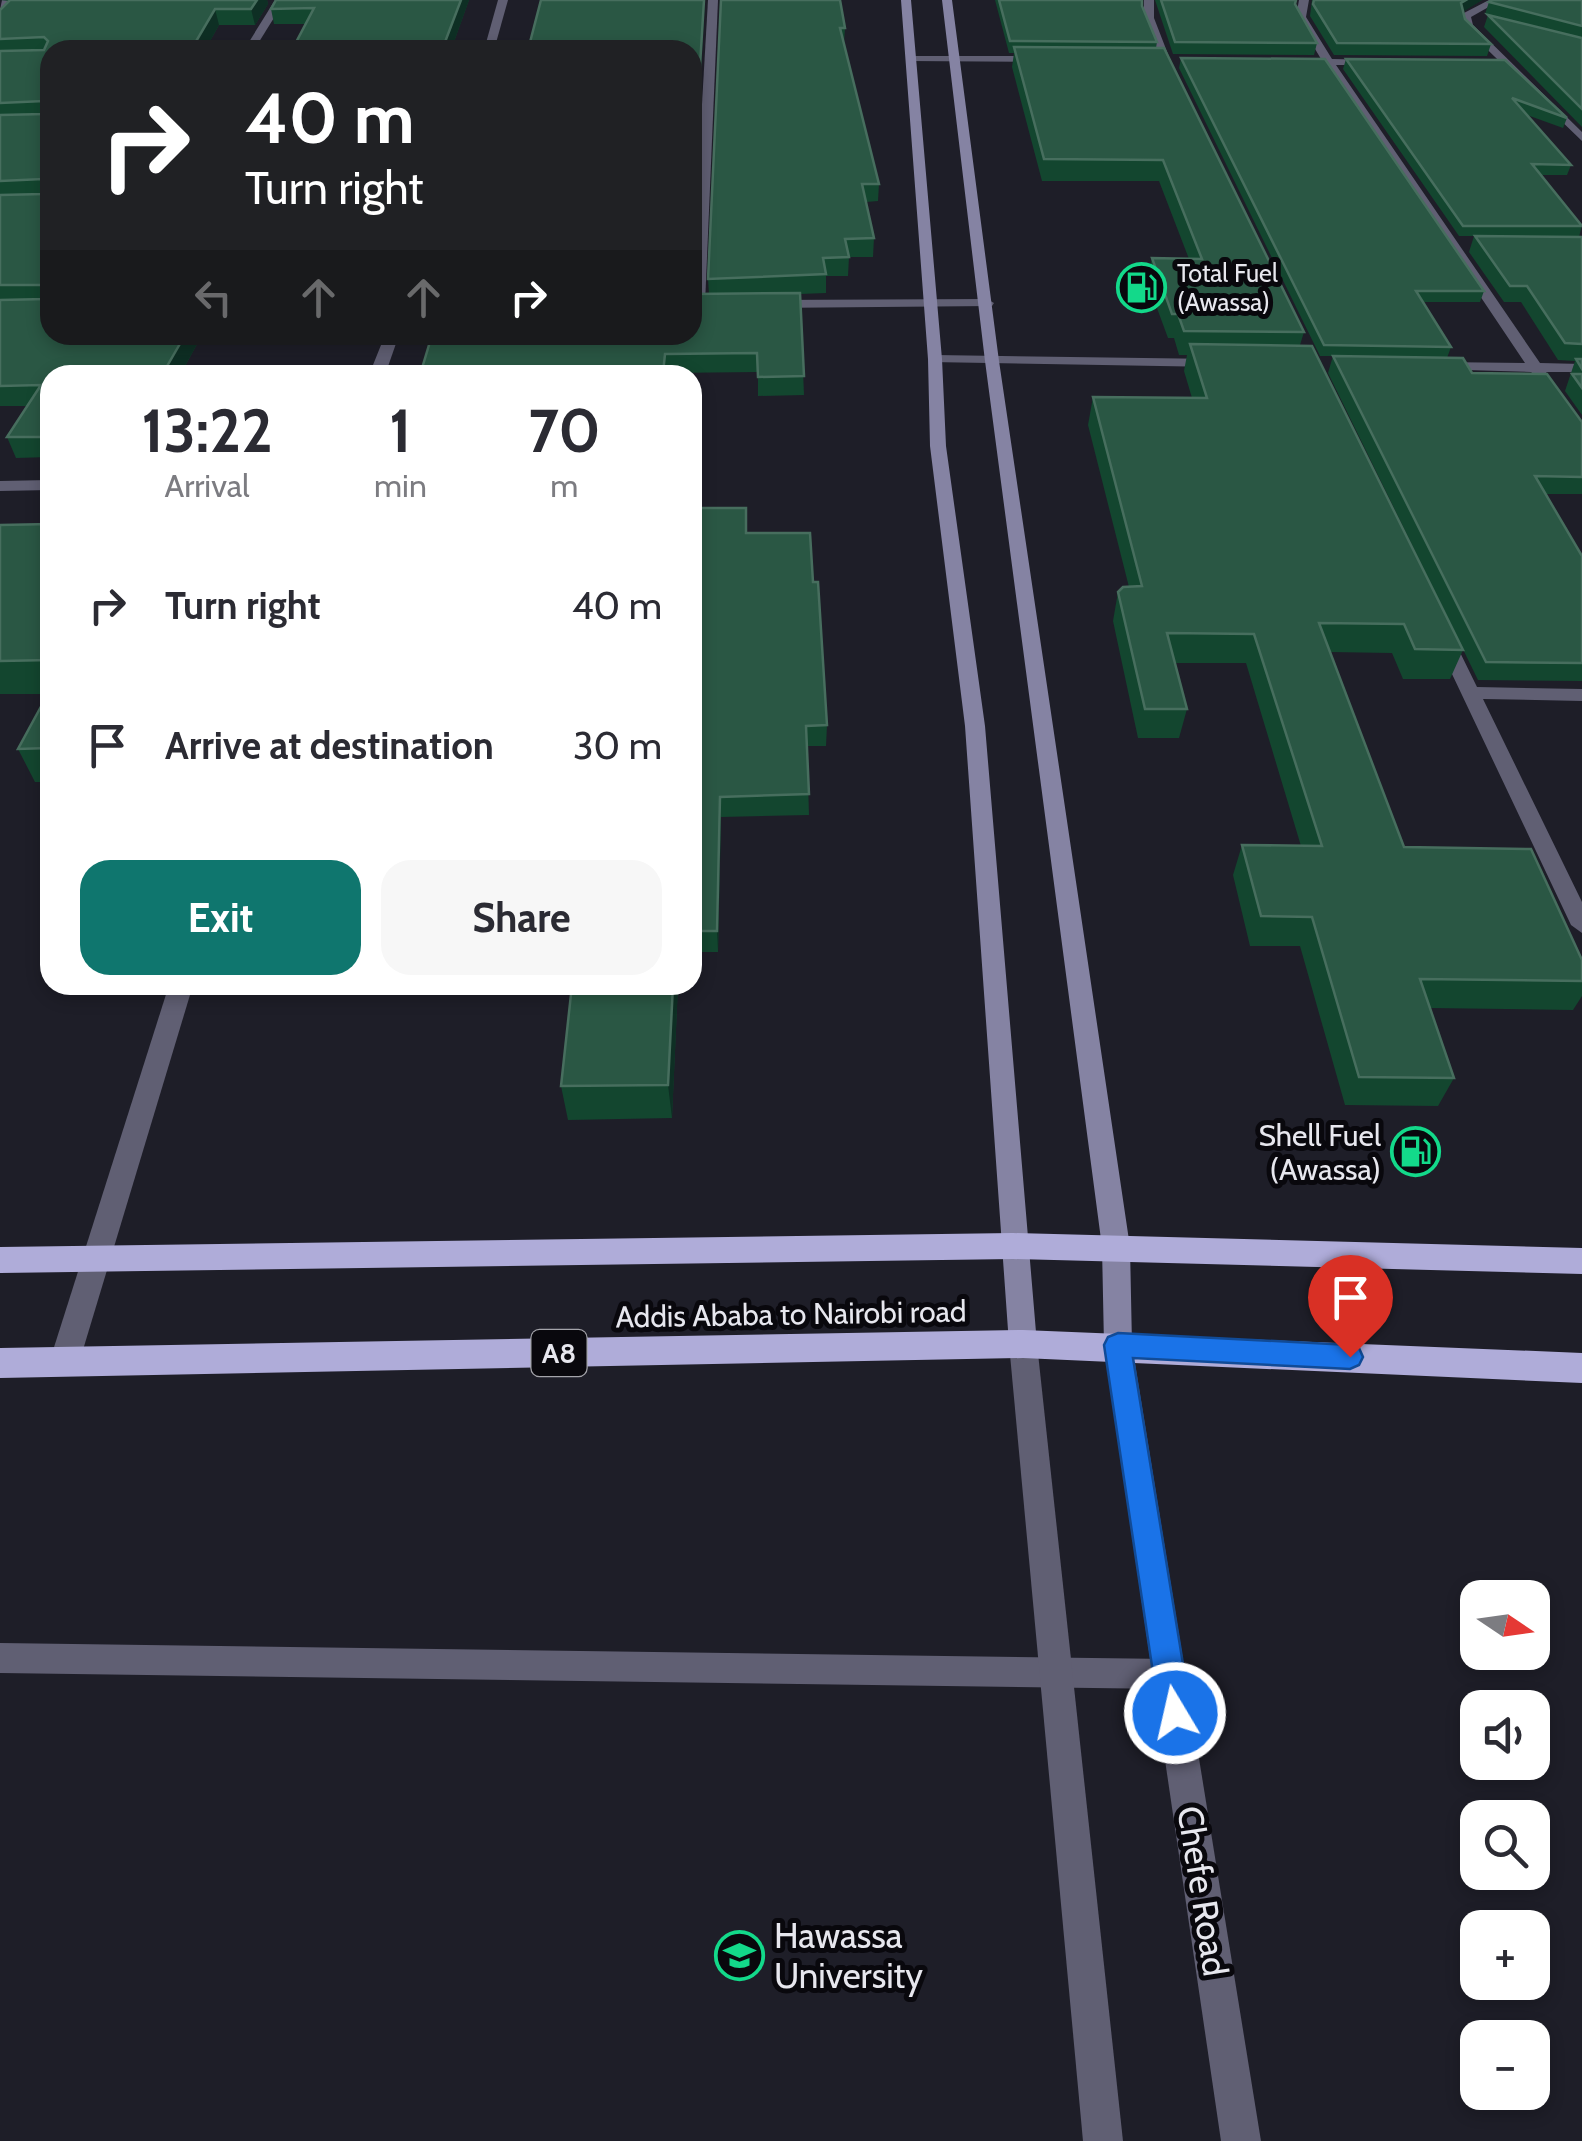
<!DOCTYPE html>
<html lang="en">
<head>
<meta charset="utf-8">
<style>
	:root { --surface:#fff; --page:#f7f7f7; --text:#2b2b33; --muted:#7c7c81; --accent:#0f766e }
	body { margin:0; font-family:Cabin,sans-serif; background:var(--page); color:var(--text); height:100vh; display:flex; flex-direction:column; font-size:38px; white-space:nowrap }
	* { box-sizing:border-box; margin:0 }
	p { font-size:32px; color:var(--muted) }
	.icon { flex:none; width:55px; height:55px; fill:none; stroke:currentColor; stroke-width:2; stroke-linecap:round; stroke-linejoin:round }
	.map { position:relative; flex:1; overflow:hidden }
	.drawer { position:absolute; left:40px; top:365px; width:662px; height:630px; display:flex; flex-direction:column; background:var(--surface); border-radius:30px; box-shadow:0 5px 15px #0003 }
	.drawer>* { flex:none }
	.top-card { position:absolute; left:40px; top:40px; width:662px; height:305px; border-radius:30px; box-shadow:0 5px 15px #0003; background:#202124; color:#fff; overflow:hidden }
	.needle { width:65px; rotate:103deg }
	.controls { position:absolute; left:1460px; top:1580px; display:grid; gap:20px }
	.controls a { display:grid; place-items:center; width:90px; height:90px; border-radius:20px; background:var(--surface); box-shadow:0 5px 15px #0003; font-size:50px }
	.pin { position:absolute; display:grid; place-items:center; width:85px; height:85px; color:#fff; margin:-102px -42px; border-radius:50% 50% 50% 0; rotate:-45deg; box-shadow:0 0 10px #0007 }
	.pin .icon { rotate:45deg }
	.me { position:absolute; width:110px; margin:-55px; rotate:351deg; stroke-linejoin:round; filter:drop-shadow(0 0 8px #0008) }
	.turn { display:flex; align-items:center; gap:35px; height:210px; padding:0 40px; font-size:45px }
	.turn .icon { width:130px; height:130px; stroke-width:2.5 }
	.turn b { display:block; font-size:70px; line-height:85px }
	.lanes { display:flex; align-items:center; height:95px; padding:0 40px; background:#0003; justify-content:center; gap:50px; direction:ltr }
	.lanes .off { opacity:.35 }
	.eta { display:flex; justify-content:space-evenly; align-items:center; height:170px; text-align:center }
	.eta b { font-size:60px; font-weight:700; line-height:70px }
	.primary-button { display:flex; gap:20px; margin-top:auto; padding:20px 40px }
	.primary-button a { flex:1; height:115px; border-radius:30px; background:var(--accent); color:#fff; font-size:40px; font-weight:700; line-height:115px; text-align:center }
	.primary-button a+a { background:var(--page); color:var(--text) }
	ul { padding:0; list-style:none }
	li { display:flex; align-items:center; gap:30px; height:140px; padding:0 40px }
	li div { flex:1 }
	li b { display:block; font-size:38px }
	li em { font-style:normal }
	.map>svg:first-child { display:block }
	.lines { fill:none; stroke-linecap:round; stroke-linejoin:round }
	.service { fill:#605f73; fill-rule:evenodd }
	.minor { fill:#605f73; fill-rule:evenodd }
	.tertiary { fill:#605f73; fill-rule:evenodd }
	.secondary { fill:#8583a3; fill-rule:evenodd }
	.trunk { fill:#afacd9; fill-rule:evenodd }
	.wall { fill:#13462f }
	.shaded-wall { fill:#0e2f24 }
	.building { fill:#2a5744; stroke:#476e5e; stroke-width:2.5 }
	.route { fill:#1a73e8; stroke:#114b97; stroke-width:2.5 }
	.labels { text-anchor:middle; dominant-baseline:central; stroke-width:10; stroke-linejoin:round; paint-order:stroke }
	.far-poi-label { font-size:25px; fill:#e7e7ee; stroke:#09080d; text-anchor:start }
	.shield { fill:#09080d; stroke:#a4a4aa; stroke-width:2.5 }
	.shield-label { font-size:28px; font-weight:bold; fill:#e7e7ee }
	.poi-label { font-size:30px; fill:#e7e7ee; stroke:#09080d; text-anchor:end }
	.street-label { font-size:30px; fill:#e7e7ee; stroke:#09080d }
	.near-street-label { font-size:35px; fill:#e7e7ee; stroke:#09080d }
	.near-poi-label { font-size:35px; fill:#e7e7ee; stroke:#09080d; text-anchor:start }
</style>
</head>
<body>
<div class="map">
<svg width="1582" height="2141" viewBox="0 0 1582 2141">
	<rect width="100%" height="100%" fill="#1e1e28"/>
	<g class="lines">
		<!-- service -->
		<path class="service" d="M0 1643 1169 1659 1180 1663 1184 1674 1180 1685 1169 1689 0 1673Z"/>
		<!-- minor -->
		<g class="minor">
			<path d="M12 0 0 10 2 0Z"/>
			<path d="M275 0H285L254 50H244Z"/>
			<path d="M498 0H508L494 50H484Z"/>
			<path d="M708 0H718L705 304 698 308 692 306V277Z"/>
			<path d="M1144 0H1154V18L1178 80 1169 78 1144 18Z"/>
			<path d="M1299 0H1309L1306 17 1332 59 1380 60 1376 65H1336L1540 363 1582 364V372H1546L1549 376 1541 381 1531 372 1432 369 1430 366 1437 362 1525 363 1325 65 1291 62 1321 59 1296 17Z"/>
			<path d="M1489 0H1501L1471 17 1473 25 1582 132V141L1463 26 1462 14Z"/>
			<path d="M912 56H1046L1051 59 1046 62 908 61Z"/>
			<path d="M987 299 994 303 992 306 767 308 760 304 767 300Z"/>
			<path d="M385 335H399L385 375H369Z"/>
			<path d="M935 355 1217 359 1224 363 1217 367 930 362V356Z"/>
			<path d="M50 480V490L0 491V481Z"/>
			<path d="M1443 630 1452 636 1477 687 1582 689V701L1483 699 1582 902V933L1571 925 1434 636Z"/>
			<path d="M169 985H193L79 1363 74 1372 64 1376 54 1372 49 1363Z"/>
		</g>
		<!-- tertiary -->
		<g class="tertiary">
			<path d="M1023 1331 1033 1335 1037 1344 1123 2141H1083L1009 1344 1013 1335Z"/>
			<path d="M1118 1332 1128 1336 1132 1345 1261 2141H1221L1104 1345 1108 1336Z"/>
		</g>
		<!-- secondary -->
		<g class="secondary">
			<path d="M901 0H911L942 359 946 446 985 726 1037 1344 1033 1353 1023 1357 1013 1353 1009 1344 965 726 930 446 928 359Z"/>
			<path d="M942 0H952L999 361 1130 1247 1132 1345 1128 1354 1118 1358 1108 1354 1104 1345 1102 1247 985 361Z"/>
		</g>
		<!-- trunk -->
		<g class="trunk">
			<path d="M1013 1233 1582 1248V1274L1013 1259 0 1273V1247Z"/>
			<path d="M1023 1330 1582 1353V1383L1023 1358 0 1378V1348Z"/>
		</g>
	</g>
	<!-- wall -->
	<g class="wall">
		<path d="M0 0H267L268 4 255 25H219L205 50H50V335H202L184 368 50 375V457L16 458 7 437 28 406H0V10L9 1Z"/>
		<path d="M276 0H469L451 50H292L306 24H274L271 9Z"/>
		<path d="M721 0 845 28 844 43 879 184 878 201 866 202 874 238 873 257H849L848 276H826V293L800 294 804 395 758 396V372L666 373V375H420L709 294 708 279Z"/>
		<path d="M995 0H1142V6L1157 42 1156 48 1304 332 1300 345 1463 650 1450 679H1403L1392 653 1330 652 1404 847 1582 960V996L1573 1010 1430 1008 1454 1078 1438 1106 1345 1105 1300 946H1250L1233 875 1242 845 1301 846 1246 663H1175L1187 709 1179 738H1138L1113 621 1118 592 1129 587 1088 425 1093 397 1192 398 1184 371 1187 355H1179L1174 338H1168L1147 281 1152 258 1189 259 1159 181H1042L1012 67 1014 53H1009Z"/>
		<path d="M1155 0H1296L1295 4 1317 43 1314 55 1173 54Z"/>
		<path d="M1312 0H1482L1463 11 1465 19 1491 44 1487 56 1334 55 1310 16Z"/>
		<path d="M1582 0V127L1484 27 1488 15 1534 26 1485 14 1489 2Z"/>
		<path d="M1181 58 1484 291 1480 302H1423L1451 347 1447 358 1472 373 1582 422V494H1545L1582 556V681L1478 680 1328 373 1333 356H1320L1179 68Z"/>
		<path d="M1346 59 1505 60 1567 118 1563 128 1527 115 1571 165 1567 175H1540L1582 225 1579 237H1582V415L1565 391 1575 361 1558 360 1521 302H1504L1469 252 1474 236H1459L1343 69Z"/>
		<path d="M692 508 746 533 813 582 827 725 826 746H807L809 815 721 817 718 952H692Z"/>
		<path d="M50 524V782H35L18 749 48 694H0V525Z"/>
		<path d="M572 985H678L672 1118 568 1120 561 1086Z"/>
	</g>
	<!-- shaded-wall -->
	<g class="shaded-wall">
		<path d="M257 0H267L268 4 255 25 251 9Z"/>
		<path d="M461 0H469L451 50H442Z"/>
		<path d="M704 0H705L692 232V198Z"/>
		<path d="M1466 0H1482L1458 15 1461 3Z"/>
		<path d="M215 9 219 25 205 50H191Z"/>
		<path d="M185 335H202L180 375 166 368Z"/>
		<path d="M720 797 721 817 718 952 717 931Z"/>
		<path d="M673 985H678L672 1118 668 1085Z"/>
	</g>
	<!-- building -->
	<g class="building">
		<path d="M10 0H257L251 9H215L191 50H50V335H185L166 368 323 367 320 375H50V437H7L41 385 0 386V300L45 299 46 289 42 285H0V195L43 194 47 191 43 179 0 181V115L44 114 48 105 44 101 0 103V51L44 50 48 41 44 37 0 39V10Z"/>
		<path d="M276 0H461L442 50H292L314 8 271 9Z"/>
		<path d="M541 0H704L692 198V50H528Z"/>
		<path d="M721 0H840L845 28H840L879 184H862L874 238 845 239 849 257 823 258 826 274 708 279Z"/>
		<path d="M999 0H1142V6L1157 42 1010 41Z"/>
		<path d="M1161 0H1296L1295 4 1317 43 1175 42Z"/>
		<path d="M1314 0H1466L1461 3 1465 19 1491 44 1337 43 1313 4Z"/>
		<path d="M1492 0H1582V26L1489 2Z"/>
		<path d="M1488 15 1582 38V109Z"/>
		<path d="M1014 47 1164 48 1304 332 1184 331 1178 314H1172L1152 258 1202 259 1163 160 1044 159Z"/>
		<path d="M1181 58 1325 59 1484 291H1416L1451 347 1324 345Z"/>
		<path d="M1346 59 1505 60 1567 118 1512 98 1571 165 1532 164 1582 226H1463Z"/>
		<path d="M1475 236 1582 237V344L1565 343 1527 286H1510Z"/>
		<path d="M800 293 804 376 758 377 757 353 665 354 663 373 607 375H420L432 335H692V294Z"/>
		<path d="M1190 344 1312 346 1463 650 1415 649 1404 624 1319 623 1404 847 1531 849 1582 960V981L1420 979 1454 1078 1359 1077 1312 917 1261 916 1242 845 1322 846 1254 634 1167 633 1187 709H1145L1118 592 1123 587 1142 586 1093 397 1207 398Z"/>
		<path d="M1333 356 1463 358 1472 373 1547 374 1582 422V477L1535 476 1582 556V663L1486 662Z"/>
		<path d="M1576 359H1582V369Z"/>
		<path d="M1572 374H1582V388Z"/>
		<path d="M692 508H746V533H810L813 582H818L827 725 806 726 809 794 720 797 717 931H692Z"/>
		<path d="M50 524V660L0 661V525Z"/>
		<path d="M50 690V748L18 749Z"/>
		<path d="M572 985H673L668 1085 561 1086Z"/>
	</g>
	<!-- route -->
	<path class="route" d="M1118 1333 1350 1345 1359 1348 1363 1357 1359 1365 1350 1369 1133 1358 1191 1713 1186 1724 1175 1729 1164 1724 1159 1713 1104 1345 1108 1337Z"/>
	<!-- icons -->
	<defs>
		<symbol id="fuel-ring" viewBox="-11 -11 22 22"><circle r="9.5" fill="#09080d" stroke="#13d98a" stroke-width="1.5"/><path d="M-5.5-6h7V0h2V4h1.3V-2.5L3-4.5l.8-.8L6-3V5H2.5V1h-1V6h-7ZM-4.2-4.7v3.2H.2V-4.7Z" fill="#13d98a"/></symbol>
		<symbol id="university-ring" viewBox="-11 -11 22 22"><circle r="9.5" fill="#09080d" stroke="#13d98a" stroke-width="1.5"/><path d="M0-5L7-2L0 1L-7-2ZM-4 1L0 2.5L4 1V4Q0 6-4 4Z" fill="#13d98a"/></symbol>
	</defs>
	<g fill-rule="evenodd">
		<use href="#fuel-ring" x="1114" y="260" width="55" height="55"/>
		<use href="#fuel-ring" x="1388" y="1124" width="55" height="55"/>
		<use href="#university-ring" x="712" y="1928" width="55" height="55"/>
	</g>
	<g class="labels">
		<!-- far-poi labels -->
		<g class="far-poi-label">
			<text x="1177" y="273">Total Fuel<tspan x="1177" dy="29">(Awassa)</tspan></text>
		</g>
		<!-- shield labels -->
		<rect class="shield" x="531.5" y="1330" width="55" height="46" rx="8"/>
		<g class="shield-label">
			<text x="559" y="1353">A8</text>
		</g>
		<!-- poi labels -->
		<g class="poi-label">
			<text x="1381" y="1135">Shell Fuel<tspan x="1381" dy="34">(Awassa)</tspan></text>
		</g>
		<!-- street labels -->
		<g class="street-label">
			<text transform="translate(791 1314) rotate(-1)">Addis Ababa to Nairobi road</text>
		</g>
		<!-- near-street labels -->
		<g class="near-street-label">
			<text transform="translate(1203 1891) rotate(81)">Chefe Road</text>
		</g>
		<!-- near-poi labels -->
		<g class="near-poi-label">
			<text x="774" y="1935">Hawassa<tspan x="774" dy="40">University</tspan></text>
		</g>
	</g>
</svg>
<div class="controls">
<a><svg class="needle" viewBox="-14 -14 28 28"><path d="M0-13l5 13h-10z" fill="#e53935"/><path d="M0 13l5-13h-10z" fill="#7c7c81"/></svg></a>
<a><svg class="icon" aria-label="sound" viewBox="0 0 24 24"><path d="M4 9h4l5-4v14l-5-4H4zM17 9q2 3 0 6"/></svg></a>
<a><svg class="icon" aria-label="search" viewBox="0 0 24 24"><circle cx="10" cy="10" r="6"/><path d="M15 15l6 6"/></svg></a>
<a>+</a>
<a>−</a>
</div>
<div class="pin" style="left:1350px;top:1357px;background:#d93025"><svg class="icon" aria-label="arrive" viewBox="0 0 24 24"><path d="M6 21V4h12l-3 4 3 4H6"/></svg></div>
<svg class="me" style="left:1175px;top:1713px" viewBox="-20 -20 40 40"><circle r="17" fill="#1a73e8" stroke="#fff" stroke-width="3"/><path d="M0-11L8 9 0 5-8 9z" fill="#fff"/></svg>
<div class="top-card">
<div class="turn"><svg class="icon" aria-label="right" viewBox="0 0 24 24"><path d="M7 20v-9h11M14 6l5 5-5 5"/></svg><div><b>40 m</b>Turn right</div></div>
<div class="lanes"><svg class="icon off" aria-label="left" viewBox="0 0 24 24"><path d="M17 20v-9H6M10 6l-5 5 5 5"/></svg><svg class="icon off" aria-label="ahead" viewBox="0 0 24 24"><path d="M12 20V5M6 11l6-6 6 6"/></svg><svg class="icon off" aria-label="ahead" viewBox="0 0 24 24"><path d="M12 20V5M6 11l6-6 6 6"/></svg><svg class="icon" aria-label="right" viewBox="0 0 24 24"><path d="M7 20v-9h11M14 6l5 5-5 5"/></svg></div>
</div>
<section class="drawer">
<div class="eta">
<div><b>13:22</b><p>Arrival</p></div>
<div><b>1</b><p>min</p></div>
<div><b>70</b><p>m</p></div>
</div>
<ul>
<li><svg class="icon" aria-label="right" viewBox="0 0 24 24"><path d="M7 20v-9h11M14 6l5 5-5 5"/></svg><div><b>Turn right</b></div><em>40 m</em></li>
<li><svg class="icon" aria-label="arrive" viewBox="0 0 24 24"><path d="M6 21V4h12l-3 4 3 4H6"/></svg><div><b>Arrive at destination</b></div><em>30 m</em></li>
</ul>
<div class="primary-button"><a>Exit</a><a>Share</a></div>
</section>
</div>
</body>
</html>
